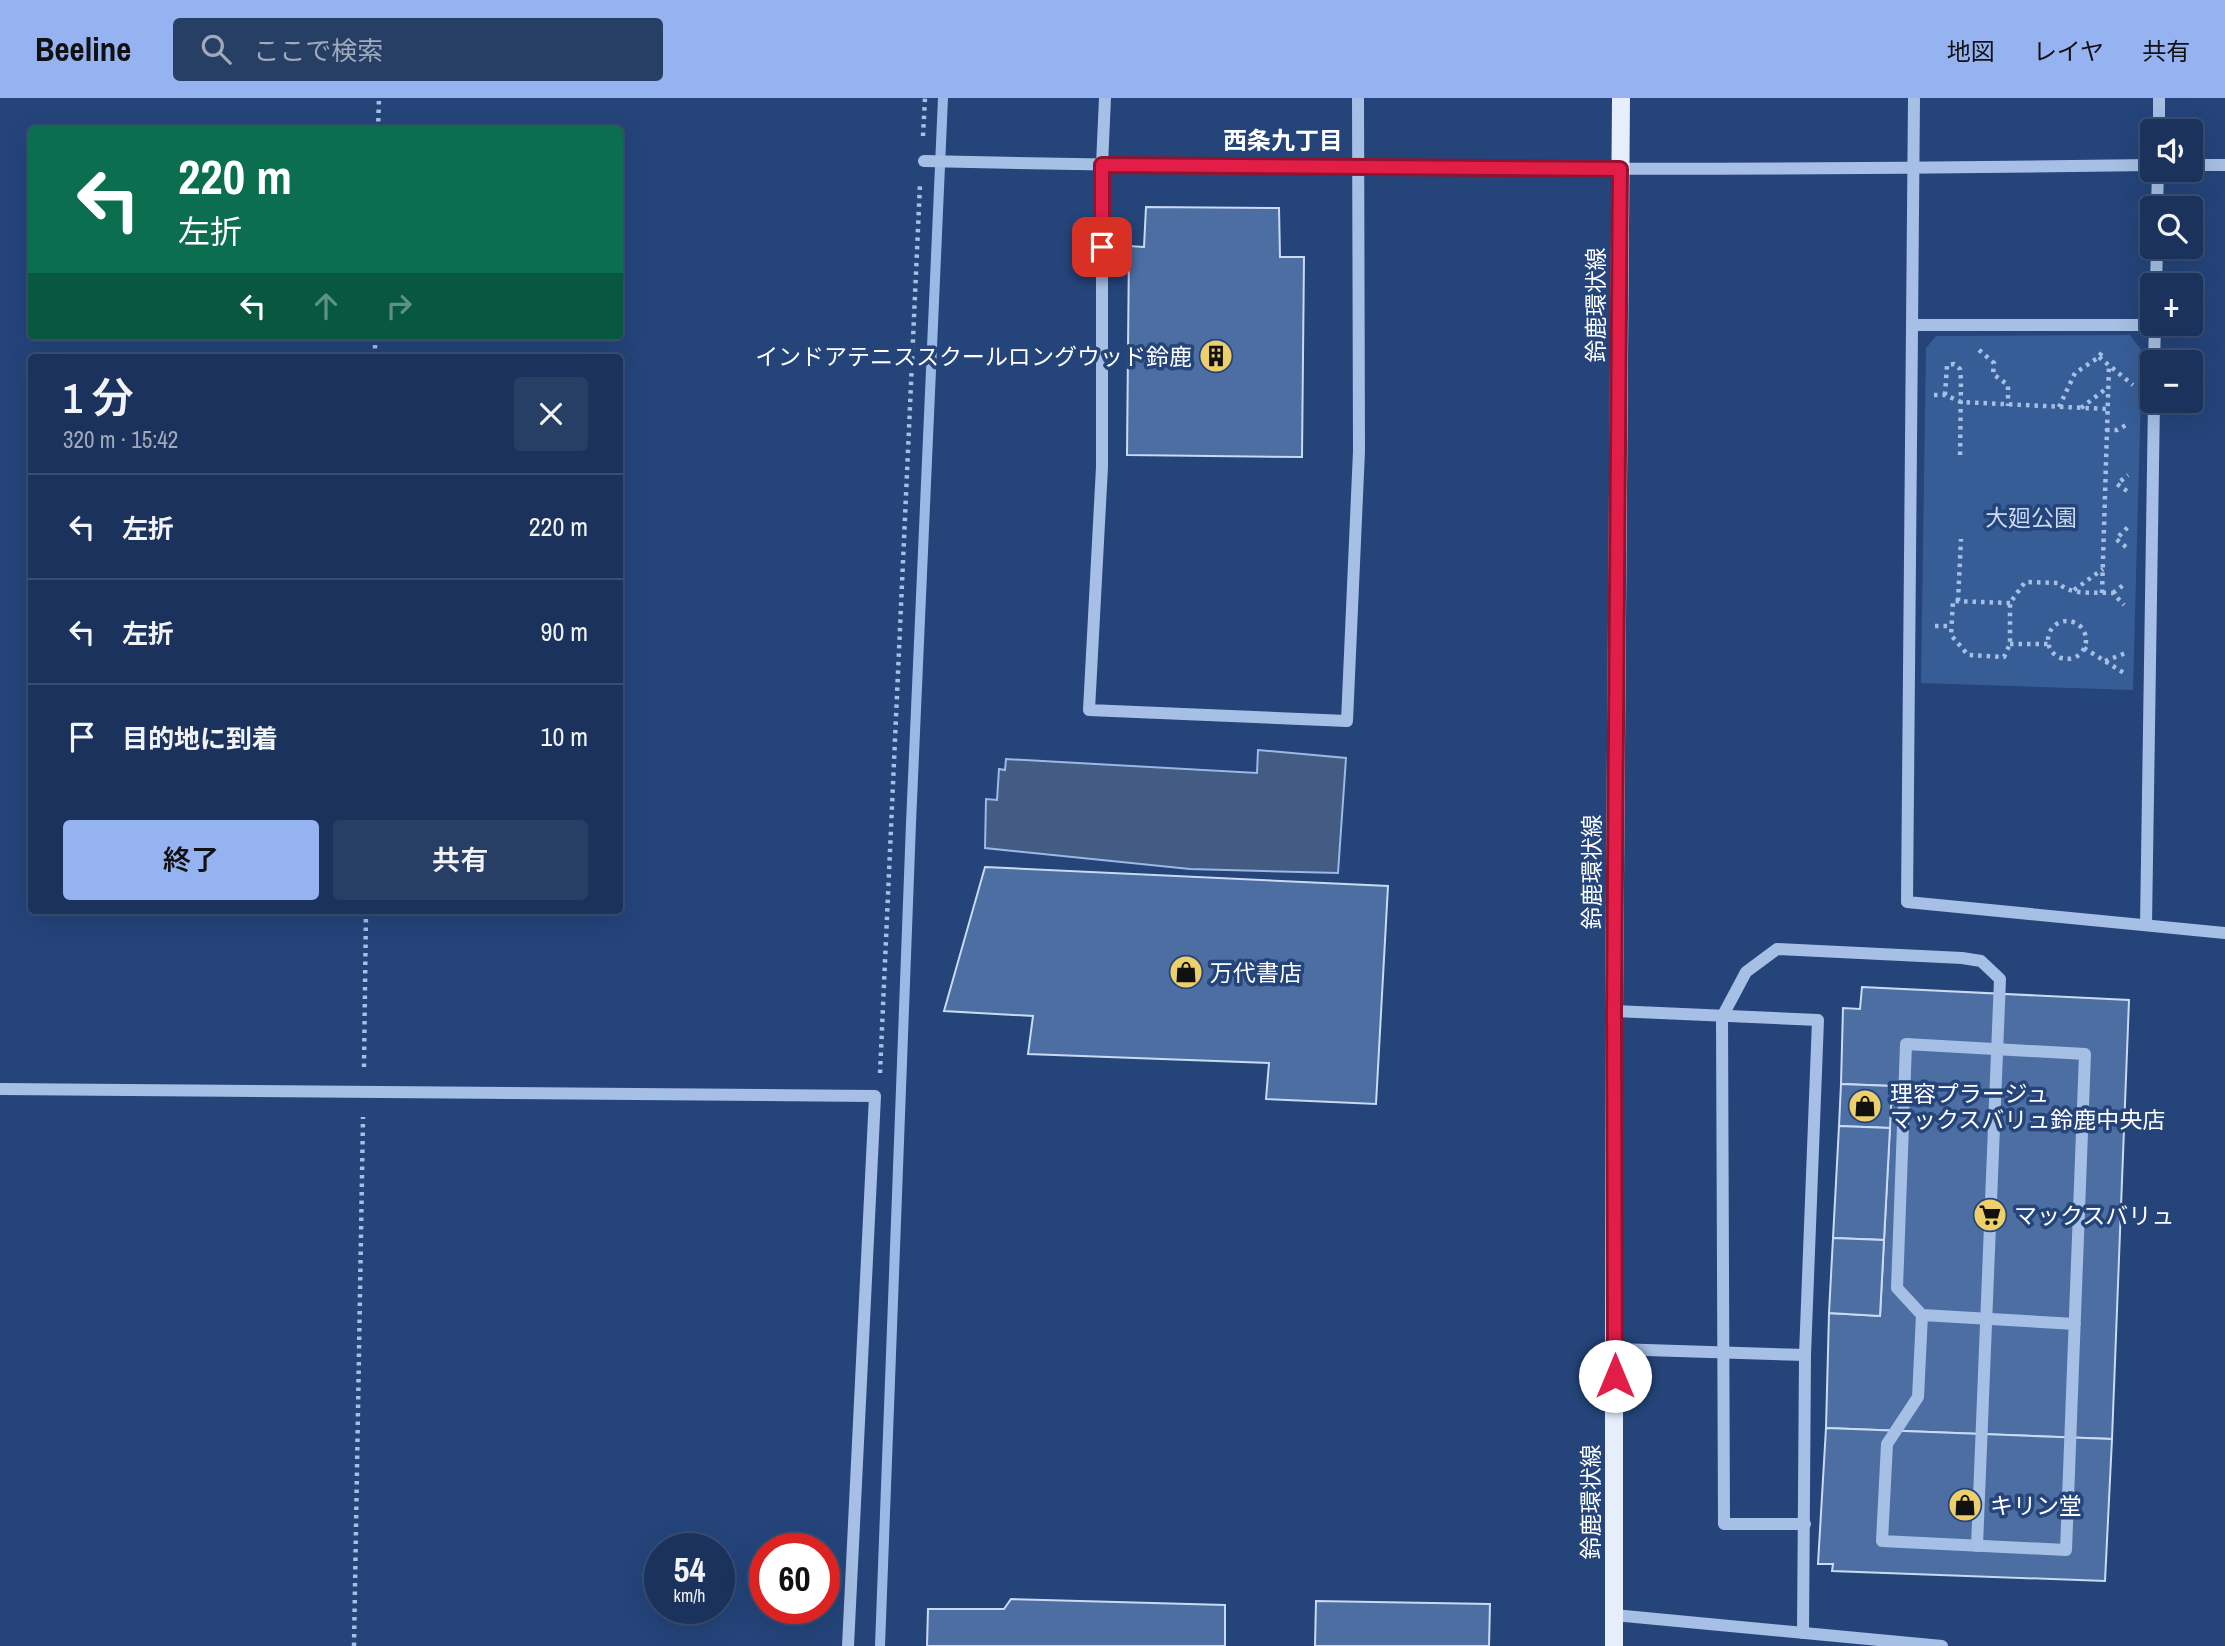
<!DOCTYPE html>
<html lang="ja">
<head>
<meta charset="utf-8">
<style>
	:root { --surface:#1b335c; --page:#283f65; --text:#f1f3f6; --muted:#a0aabb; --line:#394e72; --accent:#95b2f1 }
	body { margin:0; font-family:"Archivo Narrow","Noto Sans JP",sans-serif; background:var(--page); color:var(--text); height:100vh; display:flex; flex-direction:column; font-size:26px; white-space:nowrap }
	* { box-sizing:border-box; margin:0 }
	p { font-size:23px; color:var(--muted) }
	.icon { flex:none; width:38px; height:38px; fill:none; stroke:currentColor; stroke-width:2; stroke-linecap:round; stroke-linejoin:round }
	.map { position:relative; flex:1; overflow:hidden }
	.panel { position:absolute; left:28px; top:256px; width:595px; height:560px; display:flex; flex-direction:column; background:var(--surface); border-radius:7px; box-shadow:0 7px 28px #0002,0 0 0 2px var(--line) }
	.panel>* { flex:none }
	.guide { position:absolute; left:28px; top:28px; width:595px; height:214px; border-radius:7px; box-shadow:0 7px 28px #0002,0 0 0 2px var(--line); background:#0b6e4f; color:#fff; overflow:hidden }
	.controls { position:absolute; left:2140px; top:21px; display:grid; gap:14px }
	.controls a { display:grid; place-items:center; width:63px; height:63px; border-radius:7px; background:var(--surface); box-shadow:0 7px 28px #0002,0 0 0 2px var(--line); font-size:35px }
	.speed { position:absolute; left:644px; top:1435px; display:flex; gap:14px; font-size:35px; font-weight:700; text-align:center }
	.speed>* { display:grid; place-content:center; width:91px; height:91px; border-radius:50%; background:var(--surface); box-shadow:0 7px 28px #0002,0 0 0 2px var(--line); line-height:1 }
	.speed small { font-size:18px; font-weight:400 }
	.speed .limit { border:10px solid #d22; background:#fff; color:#111 }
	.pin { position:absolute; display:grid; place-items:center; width:60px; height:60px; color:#fff; margin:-30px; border-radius:14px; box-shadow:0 4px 10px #0006 }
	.me { position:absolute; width:77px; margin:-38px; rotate:0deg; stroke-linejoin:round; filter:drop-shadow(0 0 5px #0008) }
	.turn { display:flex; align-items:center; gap:24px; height:147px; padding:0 35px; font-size:32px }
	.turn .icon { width:91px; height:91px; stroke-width:2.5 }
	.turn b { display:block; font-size:49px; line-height:60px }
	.lanes { display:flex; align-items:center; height:66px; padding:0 35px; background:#0003; justify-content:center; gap:35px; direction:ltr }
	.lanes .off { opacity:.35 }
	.round { display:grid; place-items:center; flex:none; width:74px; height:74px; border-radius:7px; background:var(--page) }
	.summary { display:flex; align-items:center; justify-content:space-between; height:119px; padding:0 35px }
	h1 { font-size:42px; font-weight:600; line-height:52px }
	.primary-button { display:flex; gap:14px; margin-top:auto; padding:14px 35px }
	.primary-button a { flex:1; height:80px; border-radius:7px; background:var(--accent); color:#111; font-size:28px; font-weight:600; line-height:80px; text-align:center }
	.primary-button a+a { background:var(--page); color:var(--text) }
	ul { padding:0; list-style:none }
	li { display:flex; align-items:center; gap:21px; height:105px; padding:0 35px; border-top:2px solid var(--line) }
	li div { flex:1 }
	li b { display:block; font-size:26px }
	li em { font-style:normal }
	header { display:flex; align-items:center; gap:42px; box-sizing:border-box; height:98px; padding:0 35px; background:var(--accent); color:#111 }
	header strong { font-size:33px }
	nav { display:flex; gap:38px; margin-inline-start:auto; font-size:24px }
	.search { width:490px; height:63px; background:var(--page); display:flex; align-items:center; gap:18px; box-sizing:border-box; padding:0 24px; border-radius:7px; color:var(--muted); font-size:26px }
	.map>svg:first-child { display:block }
	.green { fill:#375d97 }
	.water { fill:#445c83; stroke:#9bb9e5; stroke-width:2 }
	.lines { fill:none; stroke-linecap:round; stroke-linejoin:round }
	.stream { stroke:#9bb9e5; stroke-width:10 }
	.building { fill:#4c6ea3; stroke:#c9daf3; stroke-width:2 }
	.path { stroke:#a6bfe4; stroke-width:4.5; stroke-dasharray:3.5 5; stroke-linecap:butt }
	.minor { stroke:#a6bfe4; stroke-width:12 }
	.major { stroke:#e6eefc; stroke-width:18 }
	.route-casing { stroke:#92132f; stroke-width:18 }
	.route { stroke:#e11d48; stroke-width:12 }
	.labels { text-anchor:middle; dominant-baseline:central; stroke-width:7; stroke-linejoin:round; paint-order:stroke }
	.street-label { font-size:23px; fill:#fff; stroke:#24447a }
	.poi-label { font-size:23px; fill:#fff; stroke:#24447a; text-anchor:start }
	.park-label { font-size:23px; fill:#c9daf3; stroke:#24447a }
	.neighbourhood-label { font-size:24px; font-weight:bold; fill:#fff; stroke:#24447a }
</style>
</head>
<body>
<header>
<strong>Beeline</strong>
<div class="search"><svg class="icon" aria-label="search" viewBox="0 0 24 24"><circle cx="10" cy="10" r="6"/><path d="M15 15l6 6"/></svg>ここで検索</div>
<nav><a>地図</a><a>レイヤ</a><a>共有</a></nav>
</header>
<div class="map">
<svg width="2225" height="1548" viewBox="0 0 2225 1548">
	<rect width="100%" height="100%" fill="#24447a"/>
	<!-- green -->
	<path class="green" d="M2130 237 2142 253 2133 592 1921 585 1926 250 1936 238Z"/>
	<!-- water -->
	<path class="water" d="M1258 652 1346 660 1338 775 1190 771 985 750 986 701 997 702 999 671 1005 672 1006 661 1257 675Z"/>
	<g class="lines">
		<!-- stream -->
		<path class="stream" d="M880 1548 911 725 943 0"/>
	</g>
	<!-- building -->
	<g class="building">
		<path d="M1146 109 1279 110 1280 159H1304L1302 359 1127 357 1129 148 1144 149Z"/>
		<path d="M985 769 1388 788 1376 1006 1266 1001 1269 965 1028 956 1033 918 944 913Z"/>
		<path d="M1862 889 2129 902 2112 1341 1826 1330 1829 1215 1880 1218 1892 988 1841 986 1843 910 1860 911Z"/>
		<path d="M1841 986 1892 988 1890 1030 1839 1028Z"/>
		<path d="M1839 1028 1890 1030 1884 1142 1833 1140Z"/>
		<path d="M1833 1140 1884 1142 1880 1218 1829 1215Z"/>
		<path d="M1826 1330 2112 1341 2105 1483 1832 1473 1833 1466H1818Z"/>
		<path d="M1011 1501 1225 1507V1548H927L928 1511H1004Z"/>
		<path d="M1316 1503 1490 1506 1489 1548H1315Z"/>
	</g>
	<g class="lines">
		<!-- path -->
		<g class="path">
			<path d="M378 32 379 0"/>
			<path d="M923 38 925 0"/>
			<path d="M1979 252 1994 265 1993 276 2008 287V308"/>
			<path d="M375 259V238"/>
			<path d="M2099 259 2133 287"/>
			<path d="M1934 297H1945L1961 304 2107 311"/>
			<path d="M1945 297 1947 267 1954 266 1960 271 1961 282 1960 362"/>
			<path d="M2059 309 2075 275 2099 259 2103 252"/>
			<path d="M2081 310 2107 290"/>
			<path d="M2106 332H2117L2128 326"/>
			<path d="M2127 393 2117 386 2128 377"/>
			<path d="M2126 449 2116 441 2128 429"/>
			<path d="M2074 492 2103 471"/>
			<path d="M2102 495 2109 267"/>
			<path d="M2113 495 2126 485"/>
			<path d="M1958 503 1961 441"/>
			<path d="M2010 505 1953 503 1951 537 1968 557 2004 559 2010 546V505L2025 484 2059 485C2069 498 2098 494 2113 495L2124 507"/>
			<circle cx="2067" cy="542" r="19"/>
			<path d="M1935 528H1951"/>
			<path d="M2010 546H2048"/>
			<path d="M2084 550 2124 575"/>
			<path d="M2105 563 2126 555"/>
			<path d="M364 969 366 812"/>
			<path d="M880 975 920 86"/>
			<path d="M354 1548 363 1019"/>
		</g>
		<!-- minor -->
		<g class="minor">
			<path d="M1105 0 1102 67V369L1089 612 1347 623 1359 353 1358 0"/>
			<path d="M1914 0 1907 804 2225 835"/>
			<path d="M2159 33V0"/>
			<path d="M924 63C1334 72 1743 73 2152 67"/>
			<path d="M2191 67H2225"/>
			<path d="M2157 110 2158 72"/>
			<path d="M2156 187 2157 149"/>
			<path d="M1912 227H2155"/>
			<path d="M2154 264 2155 226"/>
			<path d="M2146 827 2154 303"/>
			<path d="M1614 913 1818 922 1805 1257 1803 1535"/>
			<path d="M0 991 875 998 848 1548"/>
			<path d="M1922 1217 1918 1299 1887 1346 1882 1443 2066 1452 2085 956 1906 946 1897 1190 1922 1217 2075 1226"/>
			<path d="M1615 1251 1805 1257"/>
			<path d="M1805 1426H1724L1722 919 1746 874 1777 851 1962 860 1981 863 2000 881 1977 1448"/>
			<path d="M1614 1517 1942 1548"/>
		</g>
		<!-- major -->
		<path class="major" d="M1614 1548V913L1621 0"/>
	</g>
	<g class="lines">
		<defs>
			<path id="route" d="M1102 149V67L1620 71 1614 913 1615 1278"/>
		</defs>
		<!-- route casing -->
		<use href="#route" class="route-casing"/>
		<!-- route -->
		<use href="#route" class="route"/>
	</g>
	<!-- icons -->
	<defs>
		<symbol id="building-disc" viewBox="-11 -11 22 22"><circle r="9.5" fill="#eed06a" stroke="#24447a"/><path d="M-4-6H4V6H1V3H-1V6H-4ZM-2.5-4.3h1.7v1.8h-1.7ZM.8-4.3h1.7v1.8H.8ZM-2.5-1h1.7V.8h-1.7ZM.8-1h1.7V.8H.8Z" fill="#111"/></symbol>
		<symbol id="shop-disc" viewBox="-11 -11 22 22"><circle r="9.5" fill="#eed06a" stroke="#24447a"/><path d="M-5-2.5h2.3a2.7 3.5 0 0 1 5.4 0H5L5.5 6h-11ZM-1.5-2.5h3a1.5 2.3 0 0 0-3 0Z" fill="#111"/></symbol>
		<symbol id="supermarket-disc" viewBox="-11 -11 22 22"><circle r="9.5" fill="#eed06a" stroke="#24447a"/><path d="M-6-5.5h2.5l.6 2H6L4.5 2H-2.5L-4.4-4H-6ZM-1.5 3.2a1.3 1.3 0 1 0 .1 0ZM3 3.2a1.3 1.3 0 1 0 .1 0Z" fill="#111"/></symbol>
	</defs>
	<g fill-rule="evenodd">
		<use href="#building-disc" x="1197" y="239" width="38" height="38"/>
		<use href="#shop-disc" x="1167" y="855" width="38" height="38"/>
		<use href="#shop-disc" x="1846" y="989" width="38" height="38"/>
		<use href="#supermarket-disc" x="1971" y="1098" width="38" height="38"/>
		<use href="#shop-disc" x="1946" y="1388" width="38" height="38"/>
	</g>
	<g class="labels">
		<!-- street labels -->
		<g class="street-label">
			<text transform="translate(1595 207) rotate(-90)">鈴鹿環状線</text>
			<text transform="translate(1591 774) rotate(-90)">鈴鹿環状線</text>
			<text transform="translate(1590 1404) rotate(-90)">鈴鹿環状線</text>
		</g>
		<!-- poi labels -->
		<g class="poi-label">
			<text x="1192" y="258" text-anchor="end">インドアテニススクールロングウッド鈴鹿</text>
			<text x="1210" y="874">万代書店</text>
			<text x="1890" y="995">理容プラージュ<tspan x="1890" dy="26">マックスバリュ鈴鹿中央店</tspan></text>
			<text x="2014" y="1117">マックスバリュ</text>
			<text x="1990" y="1407">キリン堂</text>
		</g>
		<!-- park labels -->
		<g class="park-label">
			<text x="2031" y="419">大廻公園</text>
		</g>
		<!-- neighbourhood labels -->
		<g class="neighbourhood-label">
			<text x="1283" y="42">西条九丁目</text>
		</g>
	</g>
</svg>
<div class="controls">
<a><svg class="icon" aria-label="sound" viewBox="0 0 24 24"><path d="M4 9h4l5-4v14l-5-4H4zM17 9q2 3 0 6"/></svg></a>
<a><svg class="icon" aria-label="search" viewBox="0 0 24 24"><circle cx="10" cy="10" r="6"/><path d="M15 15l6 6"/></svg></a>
<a>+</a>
<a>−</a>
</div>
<div class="speed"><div>54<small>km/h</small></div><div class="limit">60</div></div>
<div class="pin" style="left:1102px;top:149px;background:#d93025"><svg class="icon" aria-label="arrive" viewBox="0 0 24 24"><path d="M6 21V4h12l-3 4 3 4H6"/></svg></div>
<svg class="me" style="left:1615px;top:1278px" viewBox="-20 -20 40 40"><circle r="19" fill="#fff"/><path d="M0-13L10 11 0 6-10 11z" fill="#e11d48"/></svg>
<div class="guide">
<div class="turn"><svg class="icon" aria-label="left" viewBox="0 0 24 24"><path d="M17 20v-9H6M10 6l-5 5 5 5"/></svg><div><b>220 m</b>左折</div></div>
<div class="lanes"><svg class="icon" aria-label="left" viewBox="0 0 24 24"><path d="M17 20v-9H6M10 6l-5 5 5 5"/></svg><svg class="icon off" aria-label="ahead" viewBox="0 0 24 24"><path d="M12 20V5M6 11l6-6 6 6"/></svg><svg class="icon off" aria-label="right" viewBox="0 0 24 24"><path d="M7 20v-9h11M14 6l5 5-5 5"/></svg></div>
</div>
<section class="panel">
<div class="summary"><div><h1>1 分</h1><p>320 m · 15:42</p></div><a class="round"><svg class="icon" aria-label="close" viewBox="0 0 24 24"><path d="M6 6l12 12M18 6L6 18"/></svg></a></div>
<ul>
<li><svg class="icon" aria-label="left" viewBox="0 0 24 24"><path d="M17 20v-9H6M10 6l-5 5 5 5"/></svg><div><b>左折</b></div><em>220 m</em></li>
<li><svg class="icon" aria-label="left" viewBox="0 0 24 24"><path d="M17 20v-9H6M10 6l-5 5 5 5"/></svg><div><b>左折</b></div><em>90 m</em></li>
<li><svg class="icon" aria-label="arrive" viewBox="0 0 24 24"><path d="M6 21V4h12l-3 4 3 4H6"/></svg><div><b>目的地に到着</b></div><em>10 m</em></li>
</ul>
<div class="primary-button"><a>終了</a><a>共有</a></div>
</section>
</div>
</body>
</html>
